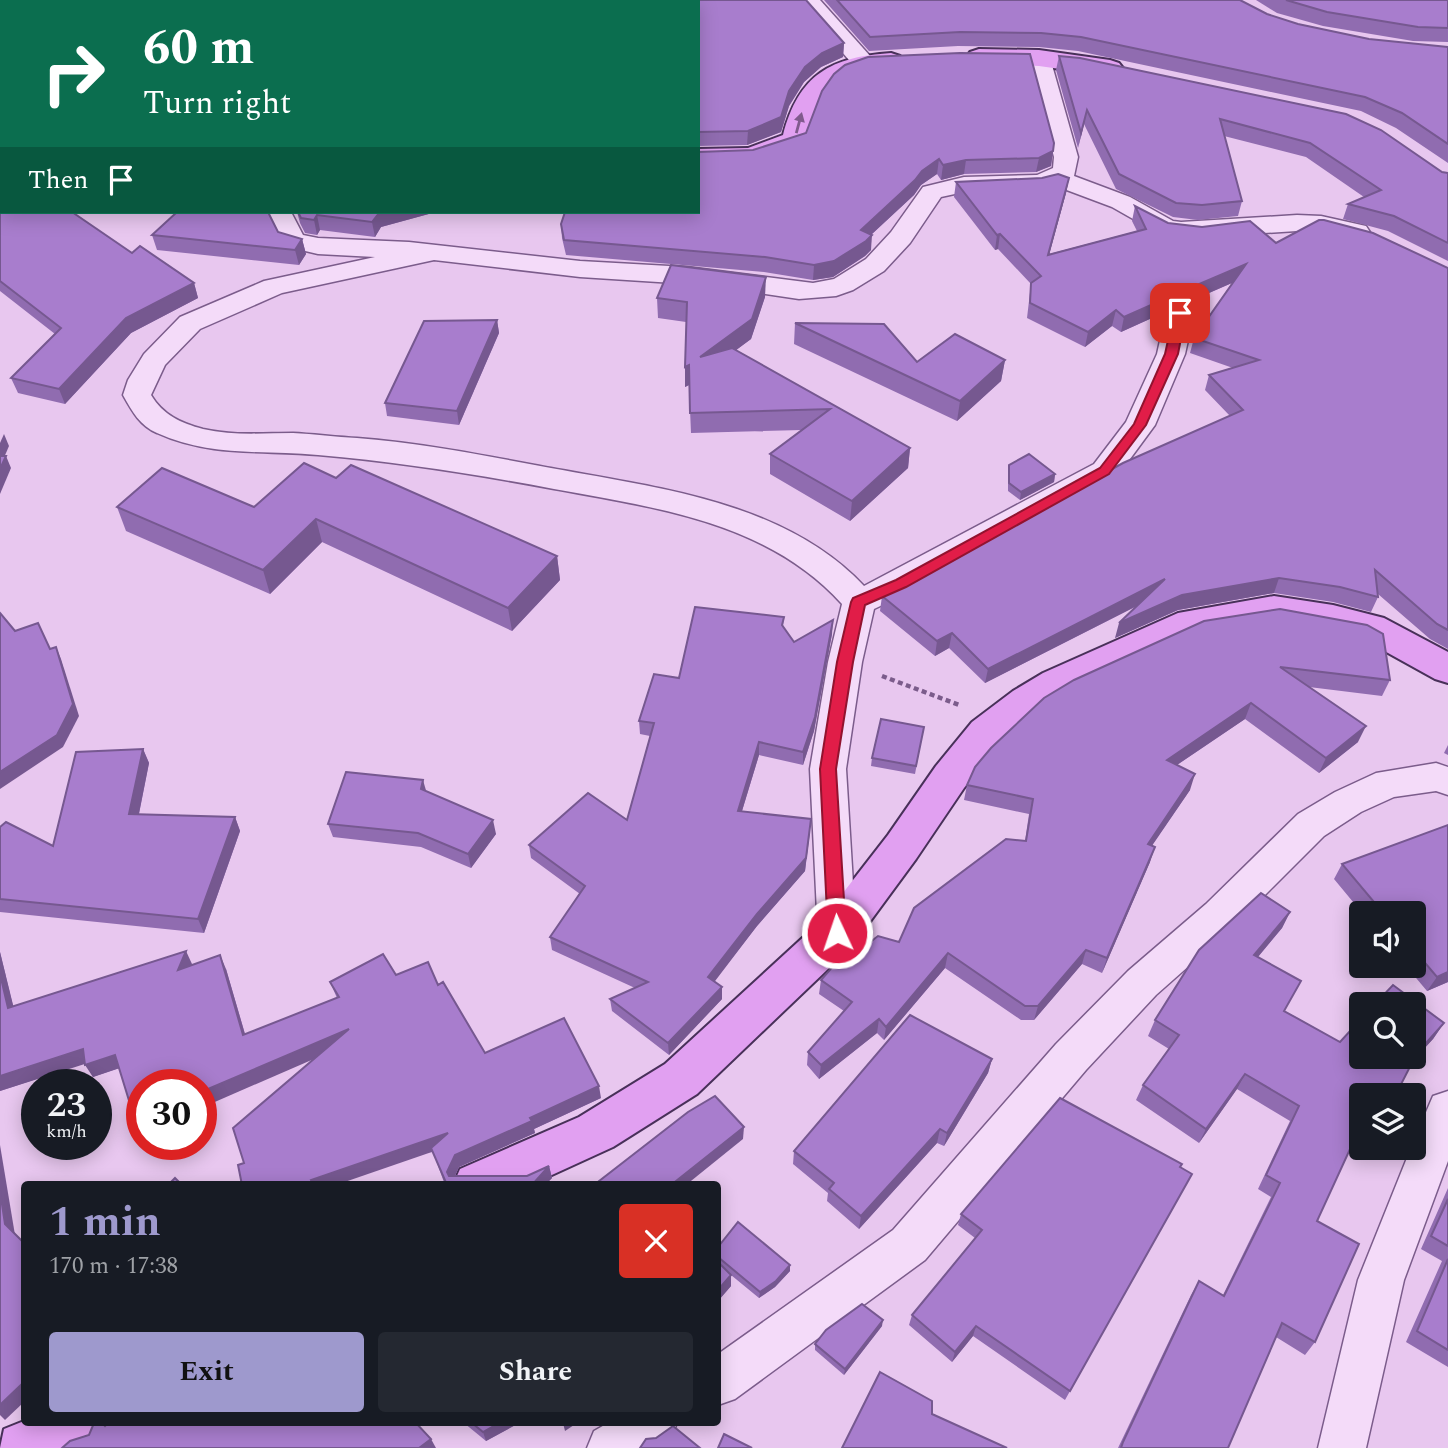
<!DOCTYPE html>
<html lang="en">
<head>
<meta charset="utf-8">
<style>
	:root { --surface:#171b24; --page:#242831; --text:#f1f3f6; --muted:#9ea1a6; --accent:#9e99cd }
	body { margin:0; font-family:Spectral,serif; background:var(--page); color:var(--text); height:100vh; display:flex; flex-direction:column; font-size:26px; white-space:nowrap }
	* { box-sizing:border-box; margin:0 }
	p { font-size:23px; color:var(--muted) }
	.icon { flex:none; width:38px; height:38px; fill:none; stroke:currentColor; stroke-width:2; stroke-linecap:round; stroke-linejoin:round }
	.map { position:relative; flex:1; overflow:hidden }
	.sheet { position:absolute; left:21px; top:1181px; width:700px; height:245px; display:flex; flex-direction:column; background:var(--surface); border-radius:7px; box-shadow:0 4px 18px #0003 }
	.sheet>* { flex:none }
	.banner { position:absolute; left:0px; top:0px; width:700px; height:214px; box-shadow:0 4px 18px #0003; background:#0b6e4f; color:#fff; overflow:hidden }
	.fabs { position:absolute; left:1349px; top:901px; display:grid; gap:14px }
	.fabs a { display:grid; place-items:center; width:77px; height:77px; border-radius:7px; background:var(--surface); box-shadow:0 4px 18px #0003; font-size:35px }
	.speed { position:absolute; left:21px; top:1069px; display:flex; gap:14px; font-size:35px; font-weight:700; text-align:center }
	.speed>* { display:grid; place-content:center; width:91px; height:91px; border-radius:50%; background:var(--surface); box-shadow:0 4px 18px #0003; line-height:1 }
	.speed small { font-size:18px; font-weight:400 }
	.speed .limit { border:10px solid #d22; background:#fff; color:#111 }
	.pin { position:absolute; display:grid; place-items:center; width:60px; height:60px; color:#fff; margin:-30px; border-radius:14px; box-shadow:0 4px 10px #0006 }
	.me { position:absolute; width:77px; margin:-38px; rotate:357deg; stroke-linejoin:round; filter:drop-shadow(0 0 5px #0008) }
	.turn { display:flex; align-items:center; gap:24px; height:147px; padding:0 28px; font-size:32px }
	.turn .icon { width:91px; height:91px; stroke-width:2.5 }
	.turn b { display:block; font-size:49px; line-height:60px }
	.then { display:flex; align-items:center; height:66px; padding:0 28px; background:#0003; gap:14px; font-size:26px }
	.round { display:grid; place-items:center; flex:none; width:74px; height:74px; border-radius:7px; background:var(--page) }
	.summary { display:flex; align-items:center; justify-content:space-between; height:119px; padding:0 28px }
	h1 { font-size:42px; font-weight:700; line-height:52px; color:var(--accent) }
	.primary-button { display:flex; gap:14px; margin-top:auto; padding:14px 28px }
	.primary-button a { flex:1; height:80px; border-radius:7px; background:var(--accent); color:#111; font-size:28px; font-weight:700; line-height:80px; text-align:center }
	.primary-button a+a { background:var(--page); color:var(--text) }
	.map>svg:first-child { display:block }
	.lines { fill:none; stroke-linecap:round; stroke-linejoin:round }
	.minor-casing { stroke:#7b5c8b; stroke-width:3 }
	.primary-casing { stroke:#483059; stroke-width:4 }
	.path { stroke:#7b5c8b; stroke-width:4.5; stroke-dasharray:5 3.5; stroke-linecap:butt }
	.minor { fill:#f4dbf9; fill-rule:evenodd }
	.primary { fill:#e1a0f1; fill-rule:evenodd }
	.wall { fill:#906cb0 }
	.shaded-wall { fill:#765890 }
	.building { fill:#a87dcd; stroke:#765890; stroke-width:2 }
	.oneway { fill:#805a8d }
	.route { fill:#e11d48; stroke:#92132f; stroke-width:2 }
</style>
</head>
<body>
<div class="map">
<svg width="1448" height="1448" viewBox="0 0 1448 1448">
	<rect width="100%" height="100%" fill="#e8c7ef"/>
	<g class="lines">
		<defs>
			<g id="minor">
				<path d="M797 0H820L871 57 874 62 871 67H855Z"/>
				<path d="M1039 51 1047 53 1050 58 1078 157 1074 176 1130 197 1173 221 1181 222 1297 215 1321 216 1366 226 1370 232 1366 238 1357 240 1321 232 1297 231 1181 238 1156 232 1112 207 1056 186 1039 190 964 192 941 197 910 243 884 271 853 290 836 296 799 299 705 285 580 277 434 260 282 293 200 329 165 365 151 395C163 415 181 423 203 429 233 436 263 433 293 433 314 434 336 437 357 438 422 443 487 456 551 468 659 488 785 502 864 586L1094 464 1126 422 1157 354 1166 313 1170 307 1180 305 1190 307 1194 313 1185 354 1155 425 1116 478 912 591 874 609 862 662 846 769 856 933 851 945 837 949 823 945 818 933 810 769 828 662 842 604C768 522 657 508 554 489 475 474 398 462 318 455 263 450 209 457 157 433 140 426 132 411 123 395L128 380 144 354 180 317 264 281 375 257 318 254 284 246 265 212H291L303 235 318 238 409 242 580 261 687 267 813 283 834 279 866 259 891 232 923 187 964 177 1037 175 1053 168 1054 157 1028 58 1031 53Z"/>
				<rect x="0" y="125" width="2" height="14"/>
				<path d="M1436 763 1448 767V795L1436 791 1394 797 1361 812 1324 836 1234 926 1156 995 1086 1070 925 1260 735 1399 718 1405V1354L893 1230 1056 1044 1128 971 1206 904 1298 814 1335 792 1376 773Z"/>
				<path d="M1448 1091V1161L1404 1280 1366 1448H1318L1358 1280 1411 1148H1414V1140L1433 1096Z"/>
				<path d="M608 1423H677L670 1440 656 1448H587L594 1431Z"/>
			</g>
			<g id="primary">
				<path d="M979 49 1039 50 1110 60 1119 63 1123 68 1119 73 1110 76 1039 66 970 62 966 57 970 52Z"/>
				<path d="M891 53 900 56 904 61 900 66 860 72 835 84 820 103 804 145C770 161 737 167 698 165V149L748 148 783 135C799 74 831 57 891 53Z"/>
				<path d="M1274 596 1333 605 1384 618 1448 652V683L1435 679 1361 638 1274 622 1198 634 1069 693 1039 711 1000 744 964 788 916 859 852 946 697 1094 613 1147 530 1185H453L460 1169 579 1117 665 1064 822 920 888 835 936 766 972 722 1013 691 1043 673 1178 613Z"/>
				<path d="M24 1421V1423H104L97 1442 85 1448H0L4 1429Z"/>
			</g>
		</defs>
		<!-- minor casing -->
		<use href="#minor" class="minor-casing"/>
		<!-- primary casing -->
		<use href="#primary" class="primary-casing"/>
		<!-- path -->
		<path class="path" d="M882 676 959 705"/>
		<!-- minor -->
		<use href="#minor" class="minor"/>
		<!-- primary -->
		<use href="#primary" class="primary"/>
	</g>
	<!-- wall -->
	<g class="wall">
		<path d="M0 0H806L844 43 843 57 821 67 804 82 789 106 781 132 747 145 698 146V2H2V113L0 112Z"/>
		<path d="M824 0H1240L1267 14 1298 24 1369 39 1448 47V163L1396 128 1361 111 1078 51 1039 47 958 46 869 51Z"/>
		<path d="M1256 0H1448V42L1413 41 1323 26 1277 13Z"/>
		<path d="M1059 56 1442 172 1448 173V261L1388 231 1343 219 1348 204 1364 197 1306 157 1224 136 1242 201 1238 216 1198 220 1173 217 1116 189 1084 124 1078 148 1056 70Z"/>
		<path d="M0 147 2 212 132 253 194 283 198 298 131 333 65 404 18 393 11 378 55 334 0 291Z"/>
		<path d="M1053 151 1051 166 1036 172 964 174 941 180 937 174 921 185 914 195 871 235V250L865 256 833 277 813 280 764 272 566 255 562 238 561 224 698 152Z"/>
		<path d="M1069 178 1066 193 1049 254 1137 231 1132 221 1135 206 1168 223 1276 243 1448 268V649L1430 639 1378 594V597L1371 612 1333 602 1274 593 1178 610 1115 638 1137 606 985 683 949 648 935 656 880 611 882 596 1230 416 1205 390 1209 375 1233 368 1190 353 1194 338 1232 283 1186 303 1169 304 1163 313 1121 332 1112 326 1085 347 1027 318 1031 284 998 249 995 250 954 197 956 182Z"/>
		<path d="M297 212H436L381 227 375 237 320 230 317 235 305 233 300 223Z"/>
		<path d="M278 232 302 239 306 254 299 265 157 250 152 235Z"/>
		<path d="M765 297 751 339 736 350 910 448 908 468 850 521 770 474V454L802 430 691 433 689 385 685 387 686 322 658 318 657 298Z"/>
		<path d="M497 320 499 333 459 425 387 416 385 403Z"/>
		<path d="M795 323 917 362 1005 360 1001 381 957 421 794 344Z"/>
		<path d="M1009 465 1055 474 1054 482 1020 500 1008 491V474Z"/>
		<path d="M336 478 557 556 560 580 512 631 322 542 270 594 126 531 117 507H254Z"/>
		<path d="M784 617 783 626 794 642 832 634 814 731 803 765 759 755 742 811 810 832 805 871 757 926 714 981 722 987V999L669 1055 612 1011 610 999 635 988 552 950 550 937 580 894 531 858 529 845 627 820 650 736 640 734 639 721 679 678Z"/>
		<path d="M1204 621 1390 680 1382 696 1309 687 1358 742 1319 773 1245 719 1177 765 1190 790 1152 845 1150 862 1102 973 1082 964 1034 1020H1021L945 968 884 1040 877 1033 819 1079 807 1065 808 1052 844 1011 819 994 821 980 856 953 899 942 1025 841 1029 814 964 800 967 785Z"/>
		<path d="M924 727 915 774 871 766 872 758Z"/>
		<path d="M1448 745V755L1444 753Z"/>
		<path d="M143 749 149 763 139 814 235 817 240 831 204 933 0 912V827L53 846Z"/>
		<path d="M426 791 496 834 471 868 421 847 333 837 328 824Z"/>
		<path d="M1448 825V982L1427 991 1406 966H1414V914H1363L1334 879 1342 864Z"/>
		<path d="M1290 912 1282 928 1258 957 1285 1011 1340 1042 1444 1023 1433 1039 1412 1062 1362 1096V1135L1357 1132 1317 1221 1315 1342 1305 1355 1276 1337 1228 1448H1118L1191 1295 1199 1281 1223 1295 1271 1197 1258 1189 1290 1121 1237 1089 1199 1143 1136 1100 1143 1085 1169 1049 1148 1036 1155 1020Z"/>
		<path d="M0 952 13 1006 192 964V965L226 969 245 1034 337 998 330 982 396 975 438 985 485 1053 601 1098 534 1129 535 1133 459 1167 455 1176H527L549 1166 552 1178 545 1185H445L433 1152 244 1163 314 1059 142 1085V1131L135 1120 119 1068 93 1077 85 1063 0 1091Z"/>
		<path d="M992 1059 988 1073 944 1146 937 1143 859 1229 827 1201 828 1193 793 1164 794 1151Z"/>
		<path d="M1180 1167 1186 1185 1065 1400 973 1336 952 1362 909 1325 912 1315 975 1238 958 1225 961 1214Z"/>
		<path d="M1448 1188V1367L1406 1342 1442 1261 1421 1249Z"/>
		<path d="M718 1247 790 1265V1271L775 1287 759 1298 731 1275V1286L718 1301Z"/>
		<path d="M882 1326 844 1375 815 1350V1344Z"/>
		<path d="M464 1423H519L486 1441Z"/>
	</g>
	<!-- shaded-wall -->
	<g class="shaded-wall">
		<path d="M844 43 843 57 821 67 804 82 789 106 781 132 747 145 748 131 789 91 805 67 822 53Z"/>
		<path d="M1087 110 1084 124 1078 148 1081 133Z"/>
		<path d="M1053 151 1051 166 1036 172 1039 158Z"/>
		<path d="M939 159 937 174 921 185 914 195 860 245 861 230 922 171Z"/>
		<path d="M966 160 964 174 941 180 943 165Z"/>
		<path d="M1069 178 1066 193 1045 270 1048 255Z"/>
		<path d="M382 212H436L381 227 375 237 372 222 379 213Z"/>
		<path d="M317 215 320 230 317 235 314 220Z"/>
		<path d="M1000 234 998 249 995 250 997 235Z"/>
		<path d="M872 235 871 250 865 256 833 277 813 280 814 265Z"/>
		<path d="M302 239 306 254 299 265 295 250Z"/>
		<path d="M1246 264 1241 279 1186 303 1190 288Z"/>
		<path d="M766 277 765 297 751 339 700 377V357Z"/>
		<path d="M194 283 198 298 131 333 65 404 59 389 126 318Z"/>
		<path d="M1173 289 1169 304 1163 313 1121 332 1124 317Z"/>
		<path d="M1116 310 1112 326 1085 347 1088 332Z"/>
		<path d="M497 320 499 333 459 425 457 411Z"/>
		<path d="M1005 360 1001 381 957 421 960 401Z"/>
		<path d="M689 365V385L685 387V367Z"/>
		<path d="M4 434 9 446 0 467V443Z"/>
		<path d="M910 448 908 468 850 521 852 501Z"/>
		<path d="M6 456 11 468 0 494V469Z"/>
		<path d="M1055 474 1054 482 1020 500 1021 492Z"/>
		<path d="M316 519 322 542 270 594 263 570Z"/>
		<path d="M557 556 560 580 512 631 508 608Z"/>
		<path d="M1279 578 1274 593 1178 610 1115 638 1119 623 1182 595Z"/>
		<path d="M1165 579 1160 594 985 683 988 669Z"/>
		<path d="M833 620 832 634 814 731 803 765V752Z"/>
		<path d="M952 633 949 648 935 656 937 641Z"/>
		<path d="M56 647 61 659 79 716 63 747 0 789V772Z"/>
		<path d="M1251 703 1245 719 1162 775 1167 760Z"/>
		<path d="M1366 726 1358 742 1319 773 1326 758Z"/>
		<path d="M759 742V755L738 824V811Z"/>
		<path d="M143 749 149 763 136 828 129 814Z"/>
		<path d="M1195 774 1190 790 1143 859 1148 844Z"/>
		<path d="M423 780 427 794 421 789Z"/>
		<path d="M235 817 240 831 204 933 198 919Z"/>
		<path d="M811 819 805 871 757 926 709 989 708 977Z"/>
		<path d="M493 820 496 834 471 868 468 854Z"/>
		<path d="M1155 847 1150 862 1102 973 1107 958Z"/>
		<path d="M1290 912 1282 928 1246 971 1254 955Z"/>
		<path d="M1086 950 1082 964 1034 1020 1038 1006Z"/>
		<path d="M186 951 192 964 185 983 178 970Z"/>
		<path d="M0 952 17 1021 8 1008 0 974Z"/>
		<path d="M948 953 945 968 884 1040 886 1027Z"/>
		<path d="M220 955 226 969 249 1048 243 1035Z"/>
		<path d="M1448 972V982L1427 991 1437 977Z"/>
		<path d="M722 987V999L669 1055 668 1043Z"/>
		<path d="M879 1019 877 1033 819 1079 821 1065Z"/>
		<path d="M1444 1023 1433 1039 1406 1068 1417 1053Z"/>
		<path d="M349 1029 353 1042 201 1108V1092Z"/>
		<path d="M83 1049 91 1062 0 1091V1076Z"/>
		<path d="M115 1055 123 1067 93 1077 85 1065Z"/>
		<path d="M992 1059 988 1073 944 1146 947 1133Z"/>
		<path d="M1245 1074 1237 1089 1199 1143 1206 1129Z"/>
		<path d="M599 1086 601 1098 534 1129 535 1133 459 1167 451 1184 447 1172 455 1155 530 1118Z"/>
		<path d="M142 1118V1131L135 1120Z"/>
		<path d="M744 1127 743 1139 686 1185H671Z"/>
		<path d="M940 1129 937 1143 859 1229 861 1216Z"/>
		<path d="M448 1133 452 1145 336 1185H304L311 1180Z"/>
		<path d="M0 1145 15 1235 5 1224 0 1191Z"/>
		<path d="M549 1166 552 1178 545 1185H532Z"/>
		<path d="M790 1265V1271L775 1287 759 1298 760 1292Z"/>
		<path d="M731 1275V1286L718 1301V1290Z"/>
		<path d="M883 1320 882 1326 844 1375 845 1369Z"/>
		<path d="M976 1326 973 1336 952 1362 955 1352Z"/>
		<path d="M24 1382V1402L5 1420 0 1415V1405Z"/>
		<path d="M499 1423H519L486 1441 483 1432Z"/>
		<path d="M563 1423H577L565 1431Z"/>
		<path d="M431 1439 436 1448H419Z"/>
	</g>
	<!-- building -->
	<g class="building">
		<path d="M0 0H806L844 43 822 53 805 67 789 91 781 117 748 131 698 132V2H2V101L0 100Z"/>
		<path d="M837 0H1240L1267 14 1298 24 1369 39 1448 47V144L1402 113 1365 97 1081 37 1041 33 960 32 870 37Z"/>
		<path d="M1286 0H1448V28L1418 27 1327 12Z"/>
		<path d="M960 53 1030 54 1054 143 1053 151 1039 158 966 160 943 165 939 159 922 171 915 180 861 230 872 235 866 241 834 261 814 265 765 257 564 240 561 224 565 212H698V152L753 150 806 133 822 91 834 74 845 65 868 57Z"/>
		<path d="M1059 56 1080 58 1346 114 1381 130 1442 172 1448 173V243L1394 216 1348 204 1381 190 1310 143 1220 119 1242 201 1202 205 1176 203 1119 174 1087 110 1081 133Z"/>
		<path d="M0 147 2 148V212H72L132 253 140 246 194 283 126 318 59 389 11 378 61 328 0 281Z"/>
		<path d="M1058 174 1069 178 1048 255 1146 229 1135 206 1168 223 1202 227 1250 221 1276 243 1319 220H1324L1373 233 1448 268V630L1437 624 1375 570 1378 597 1340 587 1279 578 1182 595 1119 623 1165 579 988 669 952 633 937 641 882 596 1123 463 1243 410 1209 375 1259 360 1194 338 1246 264 1190 288 1173 289 1167 298 1124 317 1116 310 1088 332 1030 303 1031 283 1041 276 1000 234 997 235 956 182 1042 178Z"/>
		<path d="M177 212H268L278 232 302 239 295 250 152 235Z"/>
		<path d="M298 212H382L379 213 372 222 317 215 314 220 301 218Z"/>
		<path d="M671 265 766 277 752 319 700 357 732 348 910 448 852 501 770 454 830 409 690 413 689 365 685 367 687 302 657 298Z"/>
		<path d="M497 320 457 411 385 403 424 321Z"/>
		<path d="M795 323 884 324 917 362 955 334 1005 360 960 401Z"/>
		<path d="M1029 454 1055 474 1021 492 1009 483V465Z"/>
		<path d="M0 456H6L0 469Z"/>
		<path d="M304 463 336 478 351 465 557 556 508 608 316 519 263 570 117 507 162 468 254 507Z"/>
		<path d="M695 607 784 617 782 625 794 642 833 620 815 717 803 752 759 742 738 811 811 819 806 858 757 914 708 977 722 987 668 1043 610 999 648 982 550 937 585 886 529 845 588 793 627 820 654 723 639 721 654 674 679 678Z"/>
		<path d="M1280 609 1367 625 1383 634 1390 680 1280 667 1366 726 1326 758 1251 703 1167 760 1195 774 1148 844 1155 847 1107 958 1086 950 1038 1006H1025L948 953 886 1027 879 1019 821 1065 808 1052 852 1002 821 980 849 948 856 953 878 936 899 942 914 908 1006 839 1026 841 1033 799 967 785 975 767 991 748 1044 698 1074 680 1204 621Z"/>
		<path d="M0 613 15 631 38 623 50 649 56 647 73 704 57 735 0 772Z"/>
		<path d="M881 719 924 727 916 766 872 758Z"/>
		<path d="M143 749 129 814 235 817 198 919 0 899V827L6 822 53 846 76 752Z"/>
		<path d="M346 772 423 780 421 789 493 820 468 854 418 833 328 824Z"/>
		<path d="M1448 825V972L1437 977 1414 950V914H1384L1342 864Z"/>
		<path d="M1261 893 1290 912 1254 955 1301 981 1284 1011 1340 1042 1362 1018V1057H1414V1004H1375L1393 985 1444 1023 1417 1053 1395 1096H1362V1123L1317 1221 1359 1244 1315 1342 1282 1323 1228 1448H1121L1123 1442 1199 1281 1224 1296 1280 1183 1266 1175 1299 1106 1245 1074 1206 1129 1143 1085 1179 1035 1155 1020 1199 950Z"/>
		<path d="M186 951 178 970 220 955 243 1035 339 997 330 982 383 954 396 975 428 962 438 985 443 982 485 1053 564 1018 599 1086 530 1118 532 1121 455 1155 447 1172 449 1176H527L549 1166 532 1185H447L431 1148 448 1133 311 1180 312 1182 304 1185H242L238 1165 244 1163 233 1128 349 1029 201 1092V1085H142V1118L135 1120 115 1055 85 1065 83 1049 0 1076V974L8 1008Z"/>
		<path d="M910 1015 992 1059 947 1133 940 1129 861 1216 829 1189 834 1183 794 1151Z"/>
		<path d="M715 1096 744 1127 671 1185H594L688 1112Z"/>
		<path d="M1060 1098 1182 1164 1180 1167 1192 1174 1070 1391 976 1326 955 1352 912 1315 982 1230 961 1214Z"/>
		<path d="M175 1178 182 1185H168Z"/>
		<path d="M0 1191 5 1224 24 1243V1382L0 1405Z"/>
		<path d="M1448 1199V1246L1431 1236Z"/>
		<path d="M738 1222 790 1265 776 1281 760 1292 718 1257V1247Z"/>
		<path d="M1448 1259V1350L1417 1331Z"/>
		<path d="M718 1262 731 1275 718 1290Z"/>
		<path d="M862 1304 883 1320 845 1369 815 1344 826 1330Z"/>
		<path d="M880 1372 932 1401V1414L1007 1448H842Z"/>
		<path d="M94 1423H102L105 1426 108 1423H416L431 1439 419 1448H62L70 1441 89 1435Z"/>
		<path d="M472 1423H499L483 1432Z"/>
		<path d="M673 1426 700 1448H640L646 1439 656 1438Z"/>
		<path d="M724 1434 752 1448H718Z"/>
	</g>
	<!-- one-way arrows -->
	<defs><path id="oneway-solid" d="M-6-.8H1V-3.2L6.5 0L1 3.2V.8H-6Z" transform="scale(1.75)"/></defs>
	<use class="oneway" href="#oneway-solid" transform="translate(799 123) rotate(-75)"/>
	<!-- route -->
	<path class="route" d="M1180 309 1186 313 1178 354 1146 425 1109 474 906 587 865 605 853 662 836 769 846 933 843 939 837 941 831 939 828 933 820 769 837 662 851 602 853 598 896 580 1100 468 1134 424 1165 354 1174 313Z"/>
</svg>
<div class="fabs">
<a><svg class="icon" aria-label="sound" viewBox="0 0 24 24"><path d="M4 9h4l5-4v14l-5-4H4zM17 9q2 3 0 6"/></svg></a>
<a><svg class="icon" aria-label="search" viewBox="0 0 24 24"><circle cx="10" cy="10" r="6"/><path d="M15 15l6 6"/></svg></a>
<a><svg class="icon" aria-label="layers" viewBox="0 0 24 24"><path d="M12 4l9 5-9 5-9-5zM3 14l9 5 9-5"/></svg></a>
</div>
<div class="speed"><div>23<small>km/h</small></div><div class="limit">30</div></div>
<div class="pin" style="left:1180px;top:313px;background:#d93025"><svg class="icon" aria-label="arrive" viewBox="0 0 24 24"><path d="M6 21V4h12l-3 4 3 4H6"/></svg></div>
<svg class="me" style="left:837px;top:933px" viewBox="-20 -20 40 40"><circle r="17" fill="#e11d48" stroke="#fff" stroke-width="3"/><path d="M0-11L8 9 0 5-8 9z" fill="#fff"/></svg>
<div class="banner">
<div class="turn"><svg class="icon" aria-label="right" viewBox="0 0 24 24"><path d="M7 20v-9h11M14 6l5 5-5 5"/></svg><div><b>60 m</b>Turn right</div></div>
<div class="then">Then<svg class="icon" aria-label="arrive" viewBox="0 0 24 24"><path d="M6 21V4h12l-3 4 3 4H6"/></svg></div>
</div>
<section class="sheet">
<div class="summary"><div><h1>1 min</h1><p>170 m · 17:38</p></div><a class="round" style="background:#d93025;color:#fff"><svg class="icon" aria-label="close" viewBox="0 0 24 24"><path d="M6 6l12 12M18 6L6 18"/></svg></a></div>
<div class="primary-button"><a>Exit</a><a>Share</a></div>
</section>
</div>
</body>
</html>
